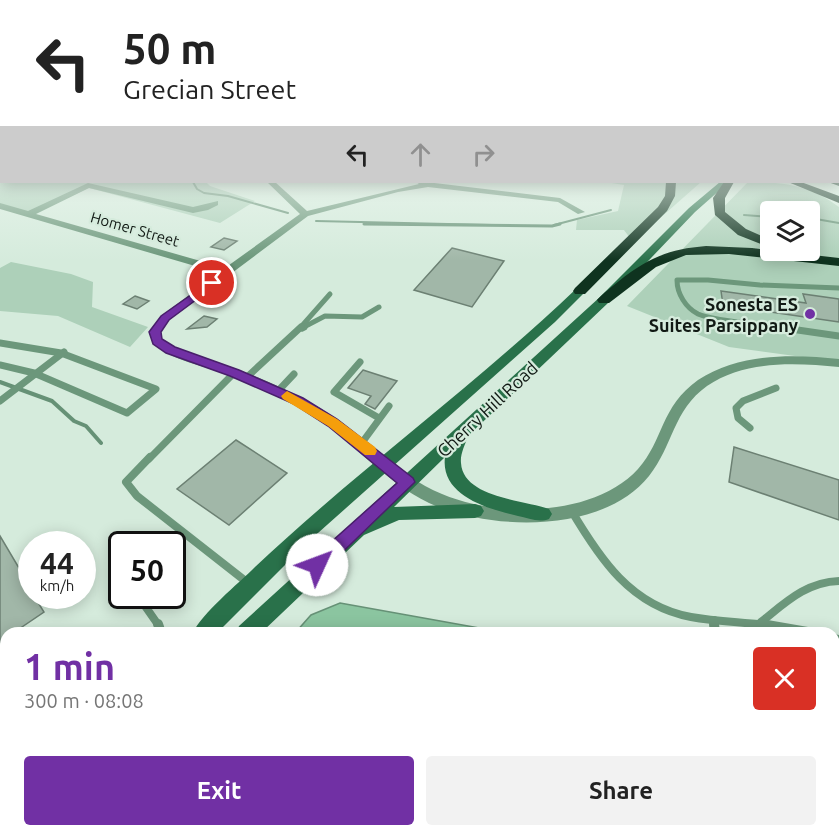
<!DOCTYPE html>
<html lang="en">
<head>
<meta charset="utf-8">
<style>
	:root { --surface:#fff; --page:#f2f2f2; --text:#222; --muted:#767676; --accent:#7130a4 }
	body { margin:0; font-family:Ubuntu,sans-serif; background:var(--page); color:var(--text); height:100vh; display:flex; flex-direction:column; font-size:22px; white-space:nowrap }
	* { box-sizing:border-box; margin:0 }
	p { font-size:20px; color:var(--muted) }
	.icon { flex:none; width:33px; height:33px; fill:none; stroke:currentColor; stroke-width:2; stroke-linecap:round; stroke-linejoin:round }
	.map { position:relative; flex:1; overflow:hidden }
	.sheet { position:absolute; left:0px; top:627px; width:840px; height:210px; display:flex; flex-direction:column; background:var(--surface); border-radius:18px 18px 0 0; box-shadow:0 3px 15px #0003 }
	.sheet>* { flex:none }
	.top-card { position:absolute; left:0px; top:0px; width:840px; height:183px; box-shadow:0 3px 15px #0003; background:#fff; color:var(--text); overflow:hidden }
	.fabs { position:absolute; left:760px; top:201px; display:grid; gap:12px }
	.fabs a { display:grid; place-items:center; width:60px; height:60px; border-radius:6px; background:var(--surface); box-shadow:0 3px 15px #0003; font-size:30px }
	.speed { position:absolute; left:18px; top:531px; display:flex; gap:12px; font-size:30px; font-weight:700; text-align:center }
	.speed>* { display:grid; place-content:center; width:78px; height:78px; border-radius:50%; background:var(--surface); box-shadow:0 3px 15px #0003; line-height:1 }
	.speed small { font-size:15px; font-weight:400 }
	.speed .limit { border:3px solid #111; border-radius:9px; background:#fff; color:#111 }
	.pin { position:absolute; display:grid; place-items:center; width:51px; height:51px; color:#fff; margin:-26px; border:3px solid #fff; border-radius:50%; box-shadow:0 2px 6px #0007 }
	.me { position:absolute; width:66px; margin:-33px; rotate:47deg; stroke-linejoin:round; filter:drop-shadow(0 0 4px #0008) }
	.turn { display:flex; align-items:center; gap:21px; height:126px; padding:0 24px; font-size:27px }
	.turn .icon { width:78px; height:78px; stroke-width:2.5 }
	.turn b { display:block; font-size:42px; line-height:51px }
	.lanes { display:flex; align-items:center; height:57px; padding:0 24px; background:#0003; justify-content:center; gap:30px; direction:ltr }
	.lanes .off { opacity:.35 }
	.round { display:grid; place-items:center; flex:none; width:63px; height:63px; border-radius:6px; background:var(--page) }
	.summary { display:flex; align-items:center; justify-content:space-between; height:102px; padding:0 24px }
	h1 { font-size:36px; font-weight:600; line-height:45px; color:var(--accent) }
	.primary-button { display:flex; gap:12px; margin-top:auto; padding:12px 24px }
	.primary-button a { flex:1; height:69px; border-radius:6px; background:var(--accent); color:#fff; font-size:24px; font-weight:600; line-height:69px; text-align:center }
	.primary-button a+a { background:var(--page); color:var(--text) }
	.map>svg:first-child { display:block }
	.green { fill:#add0b9; fill-rule:evenodd }
	.water { fill:#8bc5a0; stroke:#669176; stroke-width:1.5 }
	.lines { fill:none; stroke-linecap:round; stroke-linejoin:round }
	.stream-far3 { stroke:#669176; stroke-width:2 }
	.stream-far2 { stroke:#669176; stroke-width:3 }
	.stream-far1 { stroke:#669176; stroke-width:4 }
	.stream { stroke:#669176; stroke-width:6 }
	.building { fill:#a1b7a8; stroke:#6c8073; stroke-width:1.5 }
	.lane-far3 { stroke:#6c977b; stroke-width:5 }
	.lane-far2 { stroke:#6c977b; stroke-width:7 }
	.lane-far1 { stroke:#6c977b; stroke-width:8 }
	.lane { stroke:#6c977b; stroke-width:10 }
	.street { fill:#6c977b; fill-rule:evenodd }
	.secondary { fill:#29714a; fill-rule:evenodd }
	.highway { fill:#0f331f; fill-rule:evenodd }
	.route { fill:#7130a4; stroke:#491f6b; stroke-width:1.5 }
	.slow { fill:#f59e0b }
	.poi-dot { fill:#7130a4; stroke:#d5ebdc; stroke-width:2 }
	.labels { text-anchor:middle; dominant-baseline:central; stroke-width:4.5; stroke-linejoin:round; paint-order:stroke }
	.far-street-label { font-size:15px; fill:#111914; stroke:#d5ebdc }
	.poi-label { font-size:18px; font-weight:bold; fill:#111914; stroke:#d5ebdc; text-anchor:end }
	.street-label { font-size:18px; fill:#111914; stroke:#d5ebdc }
</style>
</head>
<body>
<div class="map">
<svg width="839" height="837" viewBox="0 0 839 837">
	<rect width="100%" height="100%" fill="#d5ebdc"/>
	<!-- green -->
	<g class="green">
		<path d="M0 167 2 182H206L210 186 255 201 220 223 89 188 31 215 0 206Z"/>
		<path d="M605 182H701L633 242 624 230H576L577 220 618 211 624 185Z"/>
		<path d="M748 182C783 182 810 185 839 207V362L729 347 627 306ZM771 212H810V250H771Z"/>
		<path d="M11 262 71 274 93 282 92 307 148 327 130 347 58 316 0 311V268Z"/>
		<path d="M84 831H176L183 837H77Z"/>
		<path d="M437 831H566L571 837H426Z"/>
	</g>
	<!-- water -->
	<g class="water">
		<path d="M340 603 507 633H295L311 615Z"/>
		<path d="M834 665 839 667V837H759V831H834Z"/>
		<path d="M176 831H437L426 837H183Z"/>
	</g>
	<g class="lines">
		<!-- stream-far3 -->
		<g class="stream-far3">
			<path d="M193 182 197 189 204 193 228 196 288 213"/>
			<path d="M744 215 771 217"/>
			<path d="M810 218 839 223"/>
			<path d="M316 221 492 225"/>
			<path d="M554 225 611 210"/>
		</g>
		<!-- stream-far2 -->
		<path class="stream-far2" d="M364 224 552 226 560 224"/>
		<!-- stream-far1 -->
		<path class="stream-far1" d="M0 382 52 401 74 421 86 426 101 443"/>
		<!-- stream -->
		<path class="stream" d="M671 831 683 837"/>
	</g>
	<!-- building -->
	<g class="building">
		<path d="M224 238 237 241 224 250 211 247Z"/>
		<path d="M452 248 504 261 472 307 414 290Z"/>
		<path d="M721 291 806 303 803 294 839 299V322L723 305Z"/>
		<path d="M135 296 149 301 137 309 123 304Z"/>
		<path d="M204 316 217 319 207 327 187 329Z"/>
		<path d="M363 370 397 381 375 409 365 404 371 396 348 388Z"/>
		<path d="M236 440 287 473 229 525 177 489Z"/>
		<path d="M734 447 839 480V520L729 482Z"/>
		<path d="M0 536 32 590V596H34L44 612 13 633H6V638L0 642Z"/>
	</g>
	<g class="lines">
		<!-- lane-far3 -->
		<g class="lane-far3">
			<path d="M300 328 330 294"/>
			<path d="M302 328 325 316 362 317 379 307"/>
			<path d="M786 328C767 325 713 321 698 314 686 308 677 294 677 280H708L760 285 839 288"/>
		</g>
		<!-- lane-far2 -->
		<g class="lane-far2">
			<path d="M777 327 839 336"/>
			<path d="M302 328 304 327"/>
			<path d="M0 343 61 353 156 389 127 413 34 373 0 365"/>
			<path d="M360 362 334 392 379 418"/>
			<path d="M246 378 301 327"/>
			<path d="M278 391 294 374"/>
			<path d="M0 401 64 352"/>
			<path d="M750 428 738 418 736 408 743 401 776 388"/>
			<path d="M361 444 389 406"/>
			<path d="M149 459 234 373"/>
		</g>
		<!-- lane-far1 -->
		<g class="lane-far1">
			<path d="M150 457 126 482 137 496 248 583"/>
			<path d="M571 510C600 559 631 606 691 617 719 622 747 622 774 626"/>
			<path d="M138 596 159 626"/>
			<path d="M714 620V626"/>
			<path d="M761 622C785 603 806 582 839 581"/>
		</g>
		<!-- lane -->
		<g class="lane">
			<path d="M158 624 161 633"/>
			<path d="M714 624 715 633"/>
			<path d="M761 624 813 633"/>
			<path d="M834 639 839 640"/>
			<path d="M742 831 743 837"/>
		</g>
		<!-- street -->
		<path class="street" d="M267 182H275L307 211 419 184 416 182H426L560 198 585 212 578 214 558 202 428 187 398 192 308 216 169 320 161 332 162 339C183 355 210 360 234 368 263 379 293 392 320 408 362 433 396 475 442 494 498 518 594 517 638 469 664 440 660 407 698 380 739 353 793 354 839 359V367C795 363 745 360 707 386 673 410 673 446 649 476 603 534 490 531 429 503 385 482 354 442 313 416 286 399 257 386 228 375 202 365 174 361 153 344L149 332 161 316 219 273 0 209V203L28 211 88 183 193 207 218 201V205L208 210 193 213 89 188 36 214 225 268 300 214Z"/>
		<!-- secondary -->
		<g class="secondary">
			<path d="M720 182H729L695 212 608 303 468 436C465 445 460 454 461 463 463 498 525 500 549 509L552 514 549 519C539 523 528 518 518 516 489 509 440 496 445 457L394 507 475 504 481 506 484 511 481 516 475 518 399 520 364 535 261 633H236L239 626 600 297 689 208Z"/>
			<path d="M580 288 584 289V293L555 322 309 541 217 633H193C201 614 239 583 255 567 358 470 473 387 576 289Z"/>
			<path d="M6 828V831H34L31 837H2Z"/>
		</g>
		<!-- highway -->
		<g class="highway">
			<rect x="838" y="160" width="1" height="6"/>
			<path d="M839 180V186L828 182H838Z"/>
			<path d="M666 182H676L675 196 667 211 585 294H575L573 291 575 288 658 207 665 196Z"/>
			<path d="M724 182H734L725 198V212L746 229 771 240V248L738 235 715 215 713 198Z"/>
			<path d="M788 182H801L839 196V203Z"/>
			<path d="M706 246 752 248 839 258V266L729 254 686 255 656 267 609 303H599L597 300C603 293 612 287 619 281 648 258 669 249 706 246Z"/>
		</g>
	</g>
	<!-- sky -->
	<linearGradient id="sky" x2="0" y2="1"><stop stop-color="#83bbcb"/><stop offset="0.55" stop-color="#ecf6ef"/><stop offset="1" stop-color="#ecf6ef" stop-opacity="0"/></linearGradient>
	<rect width="839" height="261" fill="url(#sky)"/>
	<!-- route -->
	<path class="route" d="M212 280 217 283 216 285 169 320 161 332 162 339 175 347 239 370 303 398 337 419 413 478 415 482 323 571 317 573 311 571 309 565 311 560 397 483 328 426 294 404 230 376 166 353 153 344 149 332 161 316Z"/>
	<!-- slow -->
	<path class="slow" d="M287 391 337 419 375 447 377 451 375 455H365L328 426 283 399 281 396Z"/>
	<!-- markers -->
	<circle class="poi-dot" cx="810" cy="314" r="6"/>
	<g class="labels">
		<!-- far-street labels -->
		<g class="far-street-label">
			<text transform="translate(135 229) rotate(16)">Homer Street</text>
		</g>
		<!-- poi labels -->
		<g class="poi-label">
			<text x="798" y="304">Sonesta ES<tspan x="798" dy="21">Suites Parsippany</tspan></text>
		</g>
		<!-- street labels -->
		<g class="street-label">
			<text transform="translate(487 409) rotate(-43)">Cherry Hill Road</text>
		</g>
	</g>
</svg>
<div class="fabs">
<a><svg class="icon" aria-label="layers" viewBox="0 0 24 24"><path d="M12 4l9 5-9 5-9-5zM3 14l9 5 9-5"/></svg></a>
</div>
<div class="speed"><div>44<small>km/h</small></div><div class="limit">50</div></div>
<div class="pin" style="left:212px;top:283px;background:#d93025"><svg class="icon" aria-label="arrive" viewBox="0 0 24 24"><path d="M6 21V4h12l-3 4 3 4H6"/></svg></div>
<svg class="me" style="left:317px;top:565px" viewBox="-20 -20 40 40"><circle r="19" fill="#fff"/><path d="M0-13L10 11 0 6-10 11z" fill="#7130a4"/></svg>
<div class="top-card">
<div class="turn"><svg class="icon" aria-label="left" viewBox="0 0 24 24"><path d="M17 20v-9H6M10 6l-5 5 5 5"/></svg><div><b>50 m</b>Grecian Street</div></div>
<div class="lanes"><svg class="icon" aria-label="left" viewBox="0 0 24 24"><path d="M17 20v-9H6M10 6l-5 5 5 5"/></svg><svg class="icon off" aria-label="ahead" viewBox="0 0 24 24"><path d="M12 20V5M6 11l6-6 6 6"/></svg><svg class="icon off" aria-label="right" viewBox="0 0 24 24"><path d="M7 20v-9h11M14 6l5 5-5 5"/></svg></div>
</div>
<section class="sheet">
<div class="summary"><div><h1>1 min</h1><p>300 m · 08:08</p></div><a class="round" style="background:#d93025;color:#fff"><svg class="icon" aria-label="close" viewBox="0 0 24 24"><path d="M6 6l12 12M18 6L6 18"/></svg></a></div>
<div class="primary-button"><a>Exit</a><a>Share</a></div>
</section>
</div>
</body>
</html>
